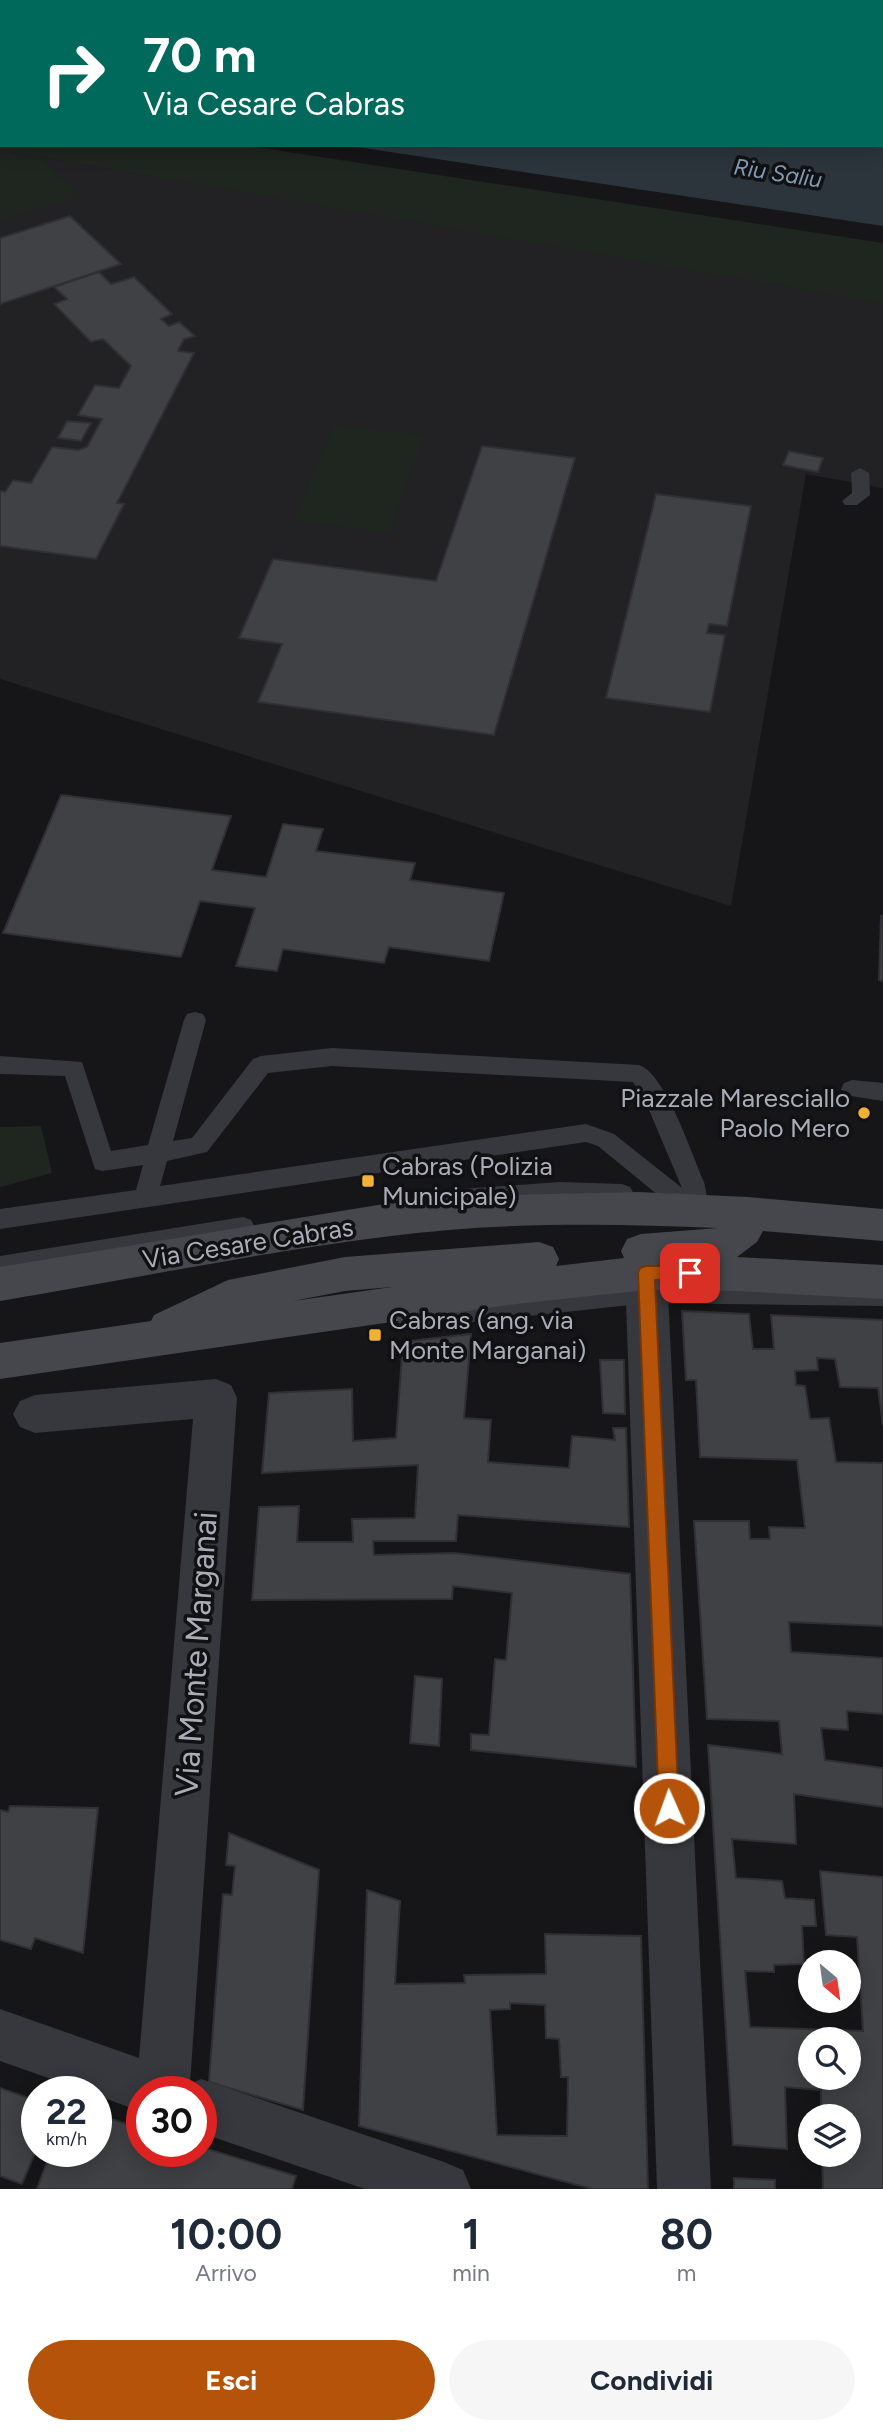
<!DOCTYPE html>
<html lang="it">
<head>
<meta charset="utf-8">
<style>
	:root { --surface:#fff; --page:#f6f6f7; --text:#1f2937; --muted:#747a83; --accent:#b45309 }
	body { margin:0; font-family:Figtree,sans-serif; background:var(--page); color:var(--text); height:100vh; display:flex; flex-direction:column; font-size:26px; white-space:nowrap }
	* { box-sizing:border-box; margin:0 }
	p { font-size:23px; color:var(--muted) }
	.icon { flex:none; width:38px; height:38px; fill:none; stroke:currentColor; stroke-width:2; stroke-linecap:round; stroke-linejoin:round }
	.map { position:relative; height:2189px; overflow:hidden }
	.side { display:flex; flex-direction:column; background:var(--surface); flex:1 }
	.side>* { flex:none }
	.banner { position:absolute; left:0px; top:0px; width:884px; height:147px; box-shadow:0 4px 18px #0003; background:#00695c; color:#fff; overflow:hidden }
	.needle { width:46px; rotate:151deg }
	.fabs { position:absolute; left:798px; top:1950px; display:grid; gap:14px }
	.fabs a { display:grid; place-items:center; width:63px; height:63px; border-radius:50%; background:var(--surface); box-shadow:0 4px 18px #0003; font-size:35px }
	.speed { position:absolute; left:21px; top:2076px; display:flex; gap:14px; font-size:35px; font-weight:700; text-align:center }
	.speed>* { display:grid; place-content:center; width:91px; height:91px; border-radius:50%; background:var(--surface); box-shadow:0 4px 18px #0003; line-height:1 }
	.speed small { font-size:18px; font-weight:400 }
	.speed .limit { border:10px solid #d22; background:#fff; color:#111 }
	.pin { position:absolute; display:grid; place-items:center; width:60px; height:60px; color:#fff; margin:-30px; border-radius:14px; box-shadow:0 4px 10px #0006 }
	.me { position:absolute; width:77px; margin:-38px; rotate:358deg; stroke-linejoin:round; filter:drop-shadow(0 0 5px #0008) }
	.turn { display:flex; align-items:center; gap:24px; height:147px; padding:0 28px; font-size:32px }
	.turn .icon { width:91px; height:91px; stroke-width:2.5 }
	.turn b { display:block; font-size:49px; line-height:60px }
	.eta { display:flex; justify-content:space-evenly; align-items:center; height:119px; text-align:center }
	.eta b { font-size:42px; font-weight:700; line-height:49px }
	.cta { display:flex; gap:14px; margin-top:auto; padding:14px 28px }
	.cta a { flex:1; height:80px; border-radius:42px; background:var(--accent); color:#fff; font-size:28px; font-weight:700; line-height:80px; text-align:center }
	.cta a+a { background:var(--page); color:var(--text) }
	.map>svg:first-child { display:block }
	.built { fill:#222225 }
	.green { fill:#1e261f }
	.water { fill:#2c353c }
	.building { fill:#404145; stroke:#303034; stroke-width:2; fill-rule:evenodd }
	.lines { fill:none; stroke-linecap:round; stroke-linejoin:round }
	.service { fill:#37383d; fill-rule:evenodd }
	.minor { fill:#37383d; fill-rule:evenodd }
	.secondary { fill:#45474d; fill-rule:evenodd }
	.route { fill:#b45309; stroke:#753606; stroke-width:2 }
	.poi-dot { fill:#f2b134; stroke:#111113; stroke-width:2.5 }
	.labels { text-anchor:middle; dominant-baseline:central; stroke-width:7; stroke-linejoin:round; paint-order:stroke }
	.far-water-label { font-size:23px; font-style:italic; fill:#7f9bb3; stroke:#111113 }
	.poi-label { font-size:26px; fill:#a8adb8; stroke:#111113; text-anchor:start }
	.street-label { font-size:26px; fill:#a8adb8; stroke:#111113 }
	.near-street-label { font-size:32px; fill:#a8adb8; stroke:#111113 }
</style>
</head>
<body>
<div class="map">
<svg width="883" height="2189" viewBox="0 0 883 2189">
	<rect width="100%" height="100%" fill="#161618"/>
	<!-- built -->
	<path class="built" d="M0 150 883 302V488L806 474 731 906 0 679Z"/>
	<!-- green -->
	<g class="green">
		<path d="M0 0H883V140L882 2H2V4Z"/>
		<path d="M0 106 2 145H243L883 243V304L0 150Z"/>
		<path d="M12 155 42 160 80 196 0 221V159Z"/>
		<path d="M334 425 425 435 388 533 293 521Z"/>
		<path d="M41 1126 52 1173 0 1187V1127Z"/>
	</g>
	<!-- water -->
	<path class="water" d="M344 145 883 147V226Z"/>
	<!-- building -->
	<g class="building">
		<path d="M70 216 121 264 0 304V238Z"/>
		<path d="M99 272 111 284 134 277 172 314 161 319 169 326 179 322 195 336 184 339 178 351 194 353 117 503 124 504 96 559 0 546V491L5 492 13 480 31 483 52 447 78 450 87 447 102 419 78 415 95 385 119 388 131 366 103 339 91 342 54 304 67 299 54 287Z"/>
		<path d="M67 421 91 423 81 441 58 438Z"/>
		<path d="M482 446 575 458 494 735 258 702 282 644 239 638 273 559 436 581Z"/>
		<path d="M789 451 823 458 818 472 783 465Z"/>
		<path d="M656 494 751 506 727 626 709 624 707 633 725 635 710 712 606 698Z"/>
		<path d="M61 795 231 816 212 870 266 877 283 824 323 829 316 851 415 863 410 880 504 893 489 961 389 947 384 963 283 949 277 971 236 966 255 908 200 901 181 957 3 933Z"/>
		<path d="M881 916H883V981L879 980Z"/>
		<path d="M682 1311 749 1314 753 1349H774L771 1315 883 1320V1425L878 1388 840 1387 835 1359 817 1358 818 1370 795 1371 796 1385 805 1386 810 1419 829 1418 836 1462 883 1463V1626L789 1622 791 1652 883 1658V1714L847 1711 848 1730 821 1728 825 1760 883 1768V1807L794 1794 796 1844 732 1839 736 1878 782 1881 785 1898 814 1900 816 1926H802L804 1964 774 1965V1972L745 1971 750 2027 863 2031 857 1937 826 1935 820 1871 883 1877V2189H823L822 2154H849V2116H821V2090L785 2087 787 2149 733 2145 708 1745 782 1754 779 1721 707 1719 694 1521H749L750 1539H770L769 1527 805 1528 797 1460 700 1457 696 1380H686ZM810 2039H849V2077H810Z"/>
		<path d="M471 1334 464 1418 491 1420 488 1462 569 1468 572 1436 615 1440 613 1428H626L629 1527 458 1515 456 1541H373L374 1555 455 1553 630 1574 636 1767 471 1750V1734L489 1735 495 1659 506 1660 512 1593 453 1586 452 1599 252 1600 259 1507 299 1506 297 1542H353L352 1519 415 1518 418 1465 262 1473 269 1393 352 1389 353 1441 396 1438 403 1342Z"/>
		<path d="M600 1360H624L625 1414 603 1413Z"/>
		<path d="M415 1676 442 1679 439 1746 410 1743Z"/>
		<path d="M10 1806 98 1808 83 1953 35 1938 31 1949 0 1940V1810L8 1812Z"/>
		<path d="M229 1833 319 1870 303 2110 209 2082 223 1894 232 1895 235 1866 226 1865Z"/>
		<path d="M367 1890 400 1901 395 1984 465 1983 464 1975 546 1974 545 1934 641 1936 648 2189H592L359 2126ZM510 2003 545 2005 546 2038 559 2039 561 2077H568L567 2136 497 2135 490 2010 510 2009Z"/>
		<path d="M0 2088 37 2101V2148L22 2184 0 2176Z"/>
		<path d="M96 2114 142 2129V2151H201V2147L296 2176 292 2189H37L51 2151H96Z"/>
		<path d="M734 2178 775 2180V2189H734Z"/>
	</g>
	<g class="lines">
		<!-- service -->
		<g class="service">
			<path d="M860 468 869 473 870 495 857 505H845L842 501 852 493 851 473Z"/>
			<path d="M195 1012 203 1014 206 1020 173 1141 192 1138 253 1059 261 1056 332 1048 639 1065C666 1074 692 1155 704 1182 707 1195 709 1205 702 1218L694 1221 686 1218 598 1146 586 1142 0 1229V1209L136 1190 143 1165 103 1171 95 1169 65 1076 0 1074V1056L82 1062 111 1151 148 1145 184 1020 187 1014ZM332 1066 633 1082 644 1098 682 1188 614 1134 586 1124 160 1186 167 1161 207 1152 268 1073Z"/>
			<path d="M852 1080 883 1083V1101L844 1095 841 1089 844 1083Z"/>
			<path d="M560 1182 622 1184 630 1187 634 1194 630 1201 622 1204 560 1200 419 1212 411 1209 407 1202 411 1195 419 1192Z"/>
			<path d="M243 1217 251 1220 255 1227 251 1234 243 1237 0 1276V1256Z"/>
			<path d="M648 1283 883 1286V1306L648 1303 409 1329 400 1326 397 1319 400 1312 409 1309Z"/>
		</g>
		<!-- minor -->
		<g class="minor">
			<path d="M646 1256 661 1261 667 1273 711 2189H657L625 1273 631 1261Z"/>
			<path d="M216 1379 231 1385 237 1398 190 2084 201 2079 444 2162 463 2170 471 2189H365L201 2133V2091H142V2112L96 2095V2091H85L0 2061V2009L139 2058 193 1419 35 1433 20 1427 13 1414 20 1401 35 1395Z"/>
		</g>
		<!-- secondary -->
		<path class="secondary" d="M638 1192 748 1197 883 1209V1241L763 1231 757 1242 737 1257 883 1265V1299L734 1291 646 1290 516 1304 0 1379V1343L151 1321 154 1315 228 1280 345 1257 539 1242 553 1247 559 1259 556 1266 624 1258 621 1251 627 1239 641 1234 718 1228C607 1223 493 1222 383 1237 255 1253 127 1280 0 1301V1267L384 1204 503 1195ZM392 1287 293 1301 345 1291Z"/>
	</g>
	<!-- route -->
	<path class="route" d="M646 1266H690L696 1268 699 1273 696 1278 655 1280 679 1808 676 1815 669 1818 662 1815 659 1808 638 1273 640 1268Z"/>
	<!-- markers -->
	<g class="poi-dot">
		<circle cx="864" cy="1113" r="7"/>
		<rect x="361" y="1174" width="14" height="14" rx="3.5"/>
		<rect x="368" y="1328" width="14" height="14" rx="3.5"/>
	</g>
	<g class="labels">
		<!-- far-water labels -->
		<g class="far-water-label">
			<text transform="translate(778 173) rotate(9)">Riu Saliu</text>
		</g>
		<!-- poi labels -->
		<g class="poi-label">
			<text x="850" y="1098" text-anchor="end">Piazzale Maresciallo<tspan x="850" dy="30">Paolo Mero</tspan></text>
			<text x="382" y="1166">Cabras (Polizia<tspan x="382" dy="30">Municipale)</tspan></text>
			<text x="389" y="1320">Cabras (ang. via<tspan x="389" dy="30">Monte Marganai)</tspan></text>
		</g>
		<!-- street labels -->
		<g class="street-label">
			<text transform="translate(248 1243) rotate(-9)">Via Cesare Cabras</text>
		</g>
		<!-- near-street labels -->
		<g class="near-street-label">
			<text transform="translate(196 1654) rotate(-86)">Via Monte Marganai</text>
		</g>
	</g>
</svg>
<div class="fabs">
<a><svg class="needle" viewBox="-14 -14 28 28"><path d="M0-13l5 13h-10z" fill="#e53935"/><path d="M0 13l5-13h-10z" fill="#747a83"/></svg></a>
<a><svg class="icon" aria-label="search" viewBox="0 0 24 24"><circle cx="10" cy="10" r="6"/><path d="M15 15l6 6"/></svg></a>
<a><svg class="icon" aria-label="layers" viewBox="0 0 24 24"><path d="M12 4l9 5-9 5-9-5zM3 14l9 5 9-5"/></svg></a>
</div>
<div class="speed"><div>22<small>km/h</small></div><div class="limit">30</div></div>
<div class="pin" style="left:690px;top:1273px;background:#d93025"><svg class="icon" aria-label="arrive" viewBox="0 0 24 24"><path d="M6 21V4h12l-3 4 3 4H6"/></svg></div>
<svg class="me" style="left:669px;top:1808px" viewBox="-20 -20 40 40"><circle r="17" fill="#b45309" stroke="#fff" stroke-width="3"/><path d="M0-11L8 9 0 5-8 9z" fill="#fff"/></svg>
<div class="banner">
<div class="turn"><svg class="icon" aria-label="right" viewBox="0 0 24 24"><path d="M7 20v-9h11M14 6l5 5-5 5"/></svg><div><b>70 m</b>Via Cesare Cabras</div></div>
</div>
</div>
<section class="side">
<div class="eta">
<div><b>10:00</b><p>Arrivo</p></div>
<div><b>1</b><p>min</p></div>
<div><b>80</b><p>m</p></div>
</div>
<div class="cta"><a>Esci</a><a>Condividi</a></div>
</section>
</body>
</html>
